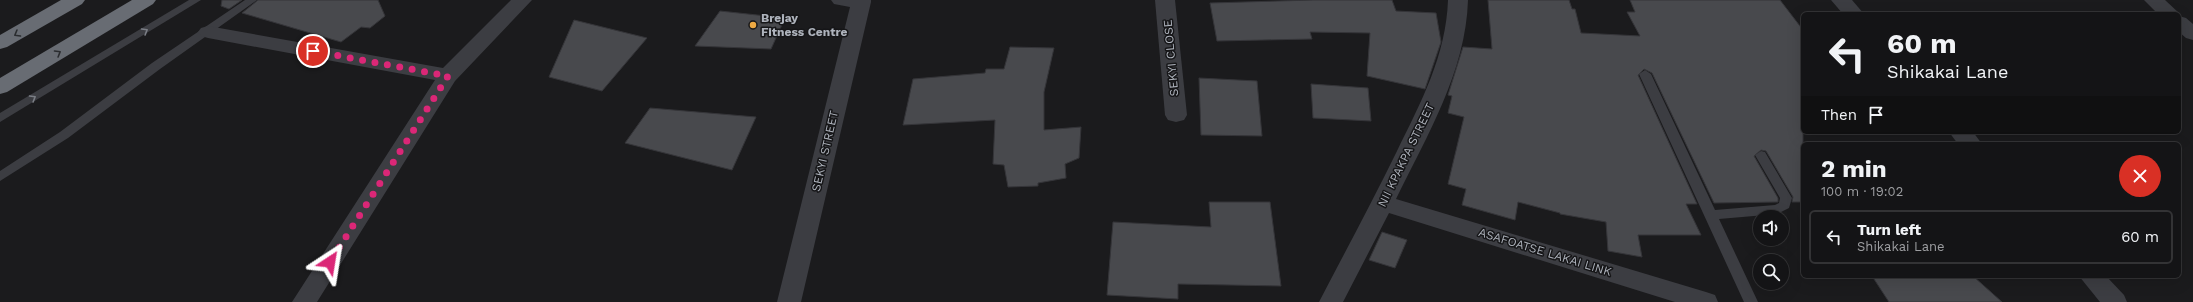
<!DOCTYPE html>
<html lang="en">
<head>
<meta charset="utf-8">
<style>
	:root { --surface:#141416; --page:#1d1d1f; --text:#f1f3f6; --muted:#9d9ea1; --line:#333335 }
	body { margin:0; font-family:"Work Sans",sans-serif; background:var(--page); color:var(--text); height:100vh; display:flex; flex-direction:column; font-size:15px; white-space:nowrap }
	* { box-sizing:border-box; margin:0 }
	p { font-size:13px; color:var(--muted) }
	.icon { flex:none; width:22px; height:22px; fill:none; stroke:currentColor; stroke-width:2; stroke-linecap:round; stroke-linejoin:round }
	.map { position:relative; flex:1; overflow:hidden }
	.details { position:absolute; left:1801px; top:142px; width:380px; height:136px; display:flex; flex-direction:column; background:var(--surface); border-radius:6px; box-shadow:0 4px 16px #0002,0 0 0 1px var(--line) }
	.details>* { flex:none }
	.hud { position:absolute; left:1801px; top:12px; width:380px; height:122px; border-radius:6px; box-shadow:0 4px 16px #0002,0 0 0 1px var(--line); background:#141416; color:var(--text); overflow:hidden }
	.controls { position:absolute; left:1753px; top:210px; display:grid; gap:8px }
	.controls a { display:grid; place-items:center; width:36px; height:36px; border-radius:50%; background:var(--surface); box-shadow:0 4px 16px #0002,0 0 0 1px var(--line); font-size:20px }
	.pin { position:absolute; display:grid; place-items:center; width:34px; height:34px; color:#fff; margin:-17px; border:2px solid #fff; border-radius:50%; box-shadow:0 1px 4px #0007 }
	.me { position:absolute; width:44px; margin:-22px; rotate:33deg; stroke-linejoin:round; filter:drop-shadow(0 0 3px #0008) }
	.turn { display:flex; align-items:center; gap:14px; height:84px; padding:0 20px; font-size:18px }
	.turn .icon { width:52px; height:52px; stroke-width:2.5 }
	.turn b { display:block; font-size:28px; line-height:34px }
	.then { display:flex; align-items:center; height:38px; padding:0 20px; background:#0003; gap:8px; font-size:15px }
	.round { display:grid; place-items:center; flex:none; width:42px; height:42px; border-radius:21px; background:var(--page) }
	.overview { display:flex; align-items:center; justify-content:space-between; height:68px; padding:0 20px }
	h1 { font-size:24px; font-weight:700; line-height:30px }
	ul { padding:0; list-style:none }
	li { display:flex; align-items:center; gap:12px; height:54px; margin:0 8px 6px; padding:0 12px; border:2px solid var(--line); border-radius:6px }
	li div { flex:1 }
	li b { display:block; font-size:15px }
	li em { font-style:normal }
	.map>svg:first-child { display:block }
	.building { fill:#48494d; stroke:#353539 }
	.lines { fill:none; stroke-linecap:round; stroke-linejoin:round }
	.lane { fill:#3c3d42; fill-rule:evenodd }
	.street { fill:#3c3d42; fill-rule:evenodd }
	.highway { fill:#686c73; fill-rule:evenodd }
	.oneway { stroke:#7b7e85 }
	.oneway2 { stroke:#2a2c2f }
	.route { stroke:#db2777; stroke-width:7; stroke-dasharray:0 12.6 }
	.poi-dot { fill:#eda943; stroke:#161618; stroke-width:1.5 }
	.labels { text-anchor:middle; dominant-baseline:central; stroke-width:3; stroke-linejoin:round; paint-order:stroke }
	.poi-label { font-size:12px; font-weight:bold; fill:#aeb3bc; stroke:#161618; text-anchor:start }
	.street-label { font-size:12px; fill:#aeb3bc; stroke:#161618 }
</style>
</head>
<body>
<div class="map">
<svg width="2193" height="302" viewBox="0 0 2193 302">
	<rect width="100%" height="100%" fill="#1b1b1d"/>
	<!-- building -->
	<g class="building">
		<path d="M222 0H242L229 9 221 6Z"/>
		<path d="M258 0H378L385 16 370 28 361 27 341 42 242 13Z"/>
		<path d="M1313 0H1392L1396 11 1436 13 1441 42 1425 89 1367 76 1370 33 1310 32 1312 39 1217 41 1210 3Z"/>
		<path d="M1488 0H1569L1572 9H1575L1581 33 1640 36 1627 12H1635L1630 0H1780L1803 30V202H1792L1793 197 1766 151 1761 150 1754 156 1778 198V202L1714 203 1652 73 1644 69 1638 75 1697 204H1686L1701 235H1638L1642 257 1608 251 1606 222 1560 214V213L1518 202 1515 220 1462 205 1466 189 1448 184 1464 117 1448 113 1452 96 1448 95 1463 47 1492 49Z"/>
		<path d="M720 11 785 18 771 49 695 46Z"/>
		<path d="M574 20 647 38 602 91 549 77Z"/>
		<path d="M1010 47 1054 48 1044 92V130L1081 127 1079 158 1065 164 1066 178 1038 183V186L1008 187 1004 165 993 164 995 120 903 125 913 79 985 73 986 69H1004Z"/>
		<path d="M1199 78 1257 81 1262 136 1201 135Z"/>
		<path d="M1311 84 1368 88 1371 121 1313 118Z"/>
		<path d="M650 108 756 117 732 170 625 143Z"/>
		<path d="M1209 202H1270L1281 286 1178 284V299L1107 295 1113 222 1211 227Z"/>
		<path d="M1382 232 1407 240 1395 268 1369 260Z"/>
		<path d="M1872 276H1973L2002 302H1889Z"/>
	</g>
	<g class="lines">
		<!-- lane -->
		<g class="lane">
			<path d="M189 0H201L0 122V113Z"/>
			<path d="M245 0H257L160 69 68 138 0 181V171L60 132 152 63Z"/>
			<path d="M1645 70 1651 74 1715 210 1775 205 1779 203 1780 198 1755 155 1761 151 1765 152 1792 198 1789 208 1777 214 1719 219 1758 302H1744L1639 74Z"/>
		</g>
		<!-- street -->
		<g class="street">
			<path d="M511 0H532L455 81 317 302H292L435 80 208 38 201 36 198 32 201 28 208 26 443 68Z"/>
			<path d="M831 0H871V2L801 302H777L850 7 834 4Z"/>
			<path d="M1155 0H1175L1187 115 1184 120 1176 122 1168 120 1165 115Z"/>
			<path d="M1448 0H1468C1466 71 1427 136 1396 199L1706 292 1715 295 1718 302H1675L1389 213 1343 302H1319C1345 252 1372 202 1397 151 1421 102 1446 56 1448 0Z"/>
			<path d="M1831 0H1852L1864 14H1843Z"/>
			<path d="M2144 0H2165L2180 14H2158Z"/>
			<path d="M2179 16 2186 18 2193 24V40L2186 38 2179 32Z"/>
			<path d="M1949 132H1973L1982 144H1958Z"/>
			<path d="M2079 276H2106L2124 295 2127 302H2100Z"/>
		</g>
		<!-- highway -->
		<g class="highway">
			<path d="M61 0H85L82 4 7 47 0 49V35Z"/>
			<path d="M132 0H156L153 4 7 92 0 94V78Z"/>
		</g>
	</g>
	<!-- one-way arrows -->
	<defs><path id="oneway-chevron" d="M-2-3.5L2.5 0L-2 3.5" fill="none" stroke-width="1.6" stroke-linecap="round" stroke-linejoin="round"/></defs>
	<g class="oneway">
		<use href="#oneway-chevron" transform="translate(145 31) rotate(-31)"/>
		<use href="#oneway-chevron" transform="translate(33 98) rotate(-31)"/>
	</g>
	<g class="oneway2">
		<use href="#oneway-chevron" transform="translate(17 34) rotate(150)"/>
		<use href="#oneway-chevron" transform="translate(58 53) rotate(-31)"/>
	</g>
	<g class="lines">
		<!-- route -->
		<path class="route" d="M313 51 448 76 330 262"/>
	</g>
	<!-- markers -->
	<circle class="poi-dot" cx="753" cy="25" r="4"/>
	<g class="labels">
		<!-- poi labels -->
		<g class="poi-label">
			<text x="761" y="18">Brejay<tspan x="761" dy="14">Fitness Centre</tspan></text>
		</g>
		<!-- street labels -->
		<g class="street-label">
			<text transform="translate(1171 58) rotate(-95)">SEKYI CLOSE</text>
			<text transform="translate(825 151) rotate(-77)">SEKYI STREET</text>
			<text transform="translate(1406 155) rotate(-64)">NII KPAKPA STREET</text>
			<text transform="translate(1545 252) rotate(17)">ASAFOATSE LAKAI LINK</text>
		</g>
	</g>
</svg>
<div class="controls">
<a><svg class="icon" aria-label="sound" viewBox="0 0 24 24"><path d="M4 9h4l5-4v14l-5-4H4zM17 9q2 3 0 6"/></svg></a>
<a><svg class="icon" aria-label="search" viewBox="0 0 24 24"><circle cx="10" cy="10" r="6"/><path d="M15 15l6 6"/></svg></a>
</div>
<div class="pin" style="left:313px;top:51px;background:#d93025"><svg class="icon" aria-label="arrive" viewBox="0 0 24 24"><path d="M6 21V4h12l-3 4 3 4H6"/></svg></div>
<svg class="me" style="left:330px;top:262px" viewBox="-20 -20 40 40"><path d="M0-17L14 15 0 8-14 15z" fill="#db2777" stroke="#fff" stroke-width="4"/></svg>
<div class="hud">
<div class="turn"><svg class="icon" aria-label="left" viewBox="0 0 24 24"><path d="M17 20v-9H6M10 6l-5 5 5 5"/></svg><div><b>60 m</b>Shikakai Lane</div></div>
<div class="then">Then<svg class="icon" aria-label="arrive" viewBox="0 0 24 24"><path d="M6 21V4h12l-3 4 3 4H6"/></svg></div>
</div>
<section class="details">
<div class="overview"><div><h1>2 min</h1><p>100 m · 19:02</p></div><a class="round" style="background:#d93025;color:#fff"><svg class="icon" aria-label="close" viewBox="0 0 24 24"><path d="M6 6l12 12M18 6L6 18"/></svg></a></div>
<ul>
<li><svg class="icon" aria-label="left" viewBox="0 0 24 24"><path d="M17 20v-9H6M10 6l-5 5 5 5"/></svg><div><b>Turn left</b><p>Shikakai Lane</p></div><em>60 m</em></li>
</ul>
</section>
</div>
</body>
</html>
